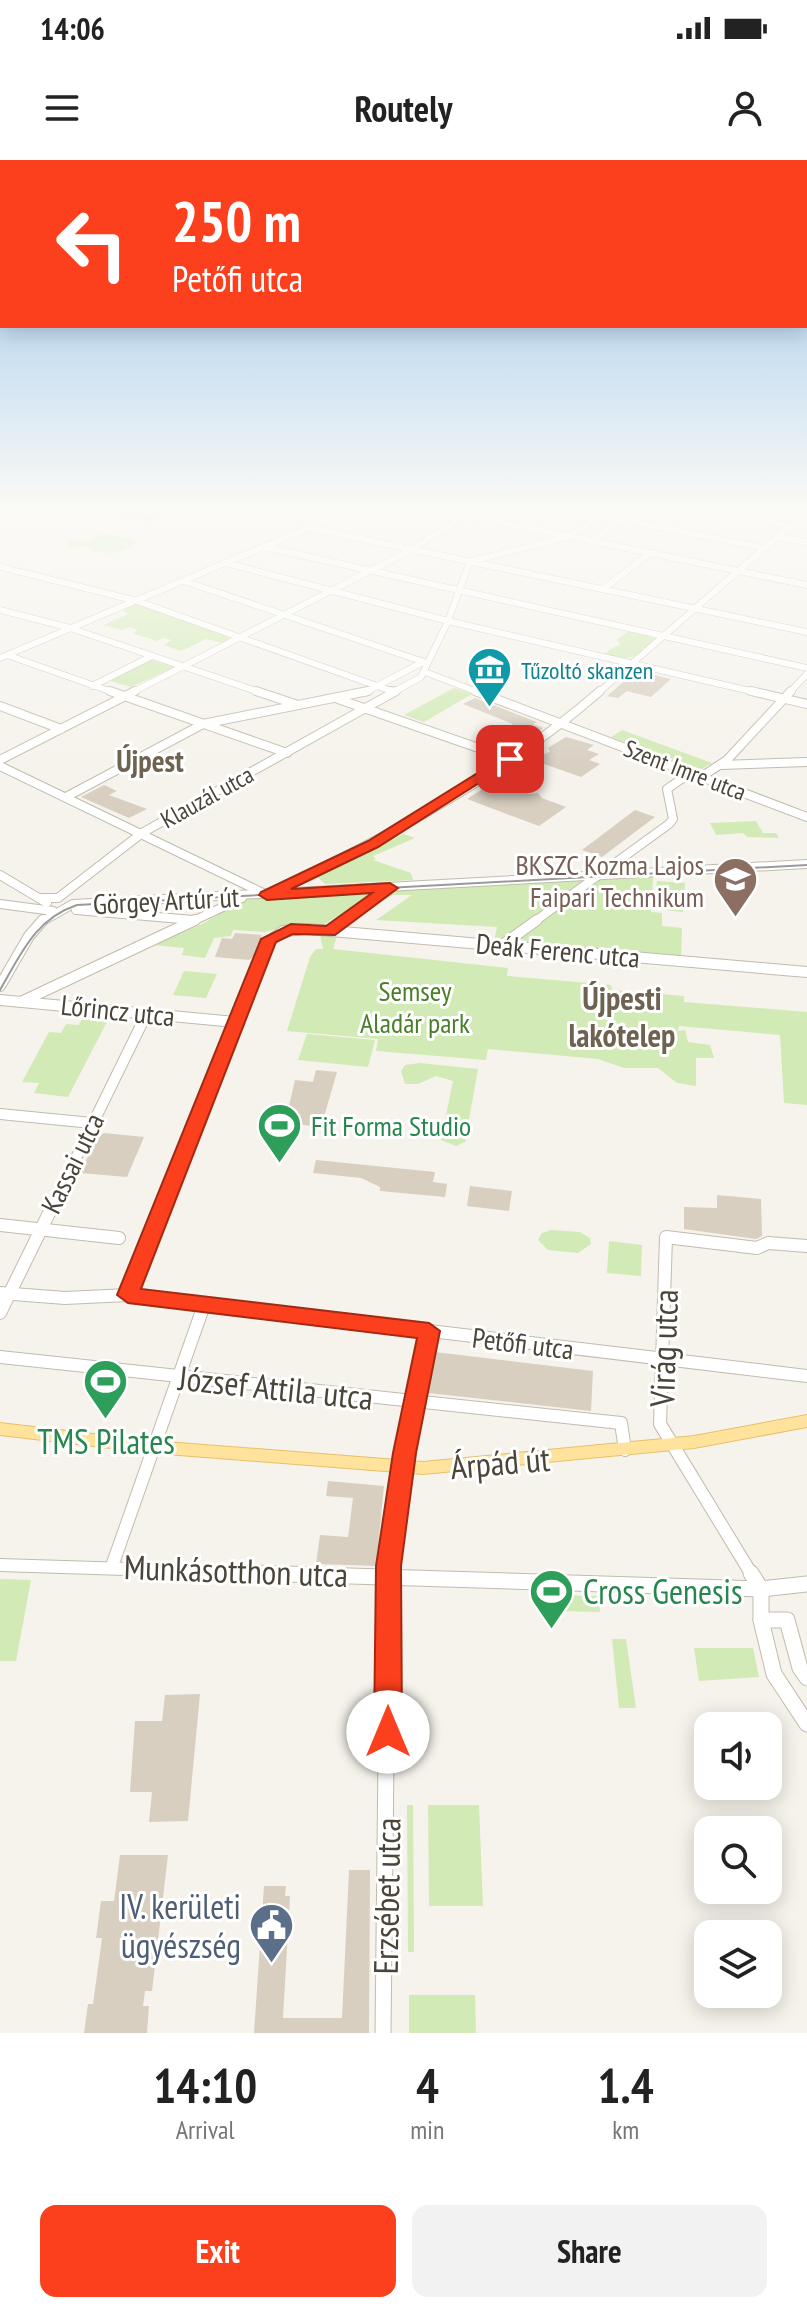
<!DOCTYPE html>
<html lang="en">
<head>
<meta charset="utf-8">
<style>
	:root { --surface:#fff; --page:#f2f2f2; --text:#222; --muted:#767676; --accent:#fc3f1d }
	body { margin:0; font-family:"PT Sans Narrow",sans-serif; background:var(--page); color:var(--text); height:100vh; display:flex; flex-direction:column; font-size:30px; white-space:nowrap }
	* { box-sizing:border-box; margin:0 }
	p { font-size:26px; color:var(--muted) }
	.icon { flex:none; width:44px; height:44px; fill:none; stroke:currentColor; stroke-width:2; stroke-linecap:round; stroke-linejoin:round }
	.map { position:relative; height:1873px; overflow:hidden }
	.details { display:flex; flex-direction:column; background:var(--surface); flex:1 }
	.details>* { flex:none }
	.guide { position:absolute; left:0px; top:0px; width:808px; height:168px; box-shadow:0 4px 20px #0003; background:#fc3f1d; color:#fff; overflow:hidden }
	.controls { position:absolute; left:694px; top:1552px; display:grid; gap:16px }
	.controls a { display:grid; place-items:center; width:88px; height:88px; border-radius:16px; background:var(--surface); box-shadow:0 4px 20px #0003; font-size:40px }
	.pin { position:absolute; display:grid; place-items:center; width:68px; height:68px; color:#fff; margin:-34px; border-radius:16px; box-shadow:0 4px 12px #0006 }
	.me { position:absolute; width:88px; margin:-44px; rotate:0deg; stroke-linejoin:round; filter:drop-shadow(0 0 6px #0008) }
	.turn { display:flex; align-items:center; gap:28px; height:168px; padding:0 40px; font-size:36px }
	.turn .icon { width:104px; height:104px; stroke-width:2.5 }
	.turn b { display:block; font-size:56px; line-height:68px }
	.eta { display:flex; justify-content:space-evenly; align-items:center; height:136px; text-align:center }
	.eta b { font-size:48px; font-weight:700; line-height:56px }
	.cta { display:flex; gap:16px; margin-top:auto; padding:16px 40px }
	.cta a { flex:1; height:92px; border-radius:16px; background:var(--accent); color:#fff; font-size:32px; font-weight:700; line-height:92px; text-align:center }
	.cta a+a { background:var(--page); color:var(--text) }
	.status { display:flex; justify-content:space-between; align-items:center; height:56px; padding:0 40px; background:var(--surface); direction:ltr }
	.status svg { height:22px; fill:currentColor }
	header { display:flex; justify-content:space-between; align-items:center; height:104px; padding:0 40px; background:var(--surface); font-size:36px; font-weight:700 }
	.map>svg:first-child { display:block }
	.green { fill:#d2eab5 }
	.building { fill:#d8cfc1 }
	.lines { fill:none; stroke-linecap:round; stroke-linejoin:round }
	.minor-far4-casing { stroke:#c2bbae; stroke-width:7 }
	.minor-far3-casing { stroke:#c2bbae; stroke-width:10 }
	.minor-far2-casing { stroke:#c2bbae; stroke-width:12 }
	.minor-far1-casing { stroke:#c2bbae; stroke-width:14 }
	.minor-casing { stroke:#c2bbae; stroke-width:17 }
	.major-casing { stroke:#e6c16a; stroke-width:2 }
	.minor-far4 { stroke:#fff; stroke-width:6 }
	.minor-far3 { stroke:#fff; stroke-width:8 }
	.minor-far2 { stroke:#fff; stroke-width:10 }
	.minor-far1 { stroke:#fff; stroke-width:12 }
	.minor { stroke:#fff; stroke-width:15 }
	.major { fill:#ffe39c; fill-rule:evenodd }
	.tram { stroke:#9a9a9a; stroke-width:2 }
	.route { fill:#fc3f1d; stroke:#a42913; stroke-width:2 }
	.labels { text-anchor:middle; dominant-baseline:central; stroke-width:6; stroke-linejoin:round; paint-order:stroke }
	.far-culture-label { font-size:24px; fill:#0d838f; stroke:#fff; text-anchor:start }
	.far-street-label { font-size:24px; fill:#4b4439; stroke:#fff }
	.education-label { font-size:28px; fill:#785e54; stroke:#fff; text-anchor:end }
	.street-label { font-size:28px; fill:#4b4439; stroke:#fff }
	.park-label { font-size:28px; fill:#4a7f2a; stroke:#fff }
	.leisure-label { font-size:28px; fill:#27864d; stroke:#fff; text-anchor:start }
	.far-district-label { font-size:30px; font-weight:bold; fill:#6e6250; stroke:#fff }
	.quarter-label { font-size:32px; font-weight:bold; fill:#6e6250; stroke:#fff }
	.near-street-label { font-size:34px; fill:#4b4439; stroke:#fff }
	.near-leisure-label { font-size:34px; fill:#27864d; stroke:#fff }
	.near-service-label { font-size:34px; fill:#4e5e75; stroke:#fff; text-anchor:end }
</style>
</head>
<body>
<div class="status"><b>14:06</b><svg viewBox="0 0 49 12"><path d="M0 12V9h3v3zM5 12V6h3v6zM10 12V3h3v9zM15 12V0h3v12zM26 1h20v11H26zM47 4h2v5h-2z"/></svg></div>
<header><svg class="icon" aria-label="menu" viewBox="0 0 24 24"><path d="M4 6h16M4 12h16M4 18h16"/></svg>Routely<svg class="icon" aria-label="person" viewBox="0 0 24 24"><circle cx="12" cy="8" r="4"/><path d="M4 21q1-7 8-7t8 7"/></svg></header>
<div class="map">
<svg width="807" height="1873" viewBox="0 0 807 1873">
	<rect width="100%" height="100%" fill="#f6f3ec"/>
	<!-- green -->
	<g class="green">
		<path d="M101 373 136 380 135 384 116 393 92 392 87 386 70 388 64 384 71 379 89 381Z"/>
		<path d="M138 443 231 477 222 483 206 479 181 491 164 485 172 480 164 478 157 481 132 473 138 470 130 467 121 470 104 465 128 454 122 450Z"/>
		<path d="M630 470 656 479 646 489 640 488 644 490C631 502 620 498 603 494L620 484 617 480Z"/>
		<path d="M151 500 175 507 131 527 110 521Z"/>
		<path d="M454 528 472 534 424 562 404 555Z"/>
		<path d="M622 570 712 603 700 610 611 577Z"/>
		<path d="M756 661 763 673H776L779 678 747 677 743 673 716 675 710 663Z"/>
		<path d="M404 674 415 678 373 696 376 699 373 700 411 713 413 720 325 724 314 714Z"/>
		<path d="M653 717 651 752 662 753V766L682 768 681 798 494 781 497 767 376 760 412 735H393L377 744 365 740 323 765H293L265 772 233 770 231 776 214 778 205 798 182 795 184 788 153 785 204 763 244 738Z"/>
		<path d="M657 721 685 723 683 752 654 749Z"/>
		<path d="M320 775 337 776 333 789 508 808 507 816 611 825 612 830 684 836V842L807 852V945L784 943 780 875 679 866 678 871 685 870 688 882 710 885 714 898H696V926L677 923 658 908H624L598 899 488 889 486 900 376 891 378 879 287 871 310 797 316 789H323Z"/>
		<path d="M184 811 217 814 206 838 173 835Z"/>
		<path d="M85 853 110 856 68 937 34 933 39 923 22 922 49 872 61 873 66 864 79 865Z"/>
		<path d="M307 874 375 880 368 907 298 900Z"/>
		<path d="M420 903 478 909 465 982 456 986 441 980 453 921 436 916 418 924H405L401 911 405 905Z"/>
		<path d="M551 1070 580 1072 590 1078 591 1084 578 1093 548 1090 538 1080 542 1073Z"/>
		<path d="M609 1081 642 1085 641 1116 607 1113Z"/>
		<path d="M0 1419 31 1420 16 1501H0Z"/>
		<path d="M553 1435 599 1436 600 1452 554 1451Z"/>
		<path d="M612 1479H626L636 1548H619Z"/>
		<path d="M694 1488H753L759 1517 699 1521Z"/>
		<path d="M407 1645H413L414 1792H408Z"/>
		<path d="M428 1645H479L483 1746H429Z"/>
		<path d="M409 1835H475L476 1873H409Z"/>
	</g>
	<!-- building -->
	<g class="building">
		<path d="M111 350H175L150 362 111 354Z"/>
		<path d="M636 511 671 519 651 537 627 531 618 538 607 536Z"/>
		<path d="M475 538 537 562 533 564 543 568 535 574 523 570 495 586 483 582 513 564 463 544Z"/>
		<path d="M566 577 594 585 587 590 599 594 589 600 600 604 581 617 530 599 550 592 548 588Z"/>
		<path d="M495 621 530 634 538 633 542 638 566 647 539 666 467 639Z"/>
		<path d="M104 625 117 631 109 635 147 649 129 658 81 637Z"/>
		<path d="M635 650 655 657 602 697 582 690Z"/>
		<path d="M235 773 262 775 253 797 249 800 215 797 222 778 232 779Z"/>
		<path d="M316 910 337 912 321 967 285 963 295 920 313 922Z"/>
		<path d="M104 973 144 977 127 1017 80 1013 98 976Z"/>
		<path d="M316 1000 435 1012 433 1022 447 1024 445 1037 380 1031V1027L361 1018 313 1013Z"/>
		<path d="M470 1026 512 1031 509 1051 467 1046Z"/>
		<path d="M717 1035 761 1039 762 1076 756 1079 684 1069V1047L717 1048Z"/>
		<path d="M435 1192 593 1211 591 1251 428 1233Z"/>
		<path d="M328 1321 384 1326 376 1406 316 1404 320 1375 348 1377 353 1338 326 1336Z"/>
		<path d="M200 1534 188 1661 149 1662 152 1632H130L135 1561H162L165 1535Z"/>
		<path d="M120 1695H168L152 1831H145L143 1846H149L147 1873H84L88 1844H93L102 1778H96L101 1741H114Z"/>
		<path d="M349 1710H370L369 1873H254L264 1726H286L285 1736H290L283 1858H342Z"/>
	</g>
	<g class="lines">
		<defs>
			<g id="minor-far4">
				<path d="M440 350 807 425"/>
				<path d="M574 350 764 388"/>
				<path d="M708 350 790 366"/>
				<path d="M310 368 807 472"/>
				<path d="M777 377 807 382"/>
				<path d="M590 382 635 350"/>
				<path d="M265 387 807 508"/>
				<path d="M472 401 567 377 602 356"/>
				<path d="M226 403 448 461 759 533"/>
				<path d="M0 407 137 441 394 532"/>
				<path d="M184 421 424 502"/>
				<path d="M603 429 649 394"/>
				<path d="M0 450 70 468 262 533"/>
				<path d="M7 495 115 533"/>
				<path d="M0 498 351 350"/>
				<path d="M425 512 480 533"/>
				<path d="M92 526 152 496"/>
				<path d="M131 533 409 391 473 350"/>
				<path d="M364 533 423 502"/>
				<path d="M392 533 421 517 448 461 470 401"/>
				<path d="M598 533 807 351"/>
				<path d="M789 533 807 514"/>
			</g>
			<g id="minor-far3">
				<path d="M110 531 287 593"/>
				<path d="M256 531 298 545"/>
				<path d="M391 531 394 532"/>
				<path d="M475 531 807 657"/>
				<path d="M751 531 807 544"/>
				<path d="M338 539 510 599"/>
				<path d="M0 546 61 569"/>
				<path d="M0 600 135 531"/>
				<path d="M721 605 807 602"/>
				<path d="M0 606 265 734"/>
				<path d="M701 617 727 600 791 531"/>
				<path d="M66 637 203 564 368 531"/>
				<path d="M0 715 47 743"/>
				<path d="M268 734C384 679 503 616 600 531"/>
				<path d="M42 738H58L142 673 396 531"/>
				<path d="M0 744 53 751"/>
				<path d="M76 750 193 760"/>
				<path d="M41 762 73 744 807 704"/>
				<path d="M191 762 242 738"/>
				<path d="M343 762 390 728"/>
				<path d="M534 762 669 664 673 659 667 629 690 613"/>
			</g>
			<g id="minor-far2">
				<path d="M330 771 345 760"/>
				<path d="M501 786 537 760"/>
				<path d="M0 826 29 776 43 760"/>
				<path d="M0 840 235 862"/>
				<path d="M23 841 195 760"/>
				<path d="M0 954 92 963"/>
				<path d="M50 1051 147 853"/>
				<path d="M161 1051 267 783 283 771 308 769 807 812"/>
			</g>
			<g id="minor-far1">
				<path d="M0 1065 119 1078"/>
				<path d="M0 1133 65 1138 128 1135 807 1216"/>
				<path d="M128 1135 162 1049"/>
				<path d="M0 1153 51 1049"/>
				<path d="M0 1197 621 1263 625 1290"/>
				<path d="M0 1405 315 1415"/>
				<path d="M112 1406 204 1145"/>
				<path d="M388 1415 398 1333 429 1171"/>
				<path d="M752 1415 660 1264 666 1077 757 1088 768 1083 807 1086"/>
			</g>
			<g id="minor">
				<path d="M252 1413 761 1429 807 1424"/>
				<path d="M751 1413 761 1429V1460H787L800 1508 807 1518"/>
				<path d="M761 1460 774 1514 807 1564"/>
				<path d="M383 1873 388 1413"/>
			</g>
			<path id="major" d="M807 1255V1267L694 1288 423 1314 153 1293 0 1275V1263L153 1281 423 1302 694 1276Z"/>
		</defs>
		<!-- minor-far4 casing -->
		<use href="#minor-far4" class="minor-far4-casing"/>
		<!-- minor-far3 casing -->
		<use href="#minor-far3" class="minor-far3-casing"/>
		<!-- minor-far2 casing -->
		<use href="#minor-far2" class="minor-far2-casing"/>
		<!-- minor-far1 casing -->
		<use href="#minor-far1" class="minor-far1-casing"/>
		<!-- minor casing -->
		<use href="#minor" class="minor-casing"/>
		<!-- major casing -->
		<use href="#major" class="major-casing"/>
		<!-- minor-far4 -->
		<use href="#minor-far4" class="minor-far4"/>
		<!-- minor-far3 -->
		<use href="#minor-far3" class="minor-far3"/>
		<!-- minor-far2 -->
		<use href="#minor-far2" class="minor-far2"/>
		<!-- minor-far1 -->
		<use href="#minor-far1" class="minor-far1"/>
		<!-- minor -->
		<use href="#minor" class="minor"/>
		<!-- major -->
		<use href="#major" class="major"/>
		<!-- tram -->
		<path class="tram" d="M0 830C21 794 35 759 77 745L807 705"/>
	</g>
	<!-- sky -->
	<linearGradient id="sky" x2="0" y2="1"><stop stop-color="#8fc1ec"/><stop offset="0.57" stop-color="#fbfaf6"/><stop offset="1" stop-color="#fbfaf6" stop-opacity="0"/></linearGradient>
	<rect width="807" height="612" fill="url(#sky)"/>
	<!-- route -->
	<path class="route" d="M505 596 517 599 378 687 291 729 390 723 398 728 335 775 293 774 276 782 141 1129 429 1163 440 1171 416 1293 401 1406 402 1572 398 1581 388 1585 378 1581 374 1572 376 1406 393 1293 417 1178 128 1143 117 1135 261 779 291 764 326 766 372 733 267 740 259 735 261 732 368 681Z"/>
	<!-- icons -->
	<defs>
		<symbol id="museum-pin" viewBox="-11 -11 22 30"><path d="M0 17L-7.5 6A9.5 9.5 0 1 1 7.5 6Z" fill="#0f9aa8" stroke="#fff"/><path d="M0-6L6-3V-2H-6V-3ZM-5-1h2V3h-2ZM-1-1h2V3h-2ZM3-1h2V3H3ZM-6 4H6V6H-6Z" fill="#fff"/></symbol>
		<symbol id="school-pin" viewBox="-11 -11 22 30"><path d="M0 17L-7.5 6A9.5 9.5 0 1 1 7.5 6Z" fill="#8d6e63" stroke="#fff"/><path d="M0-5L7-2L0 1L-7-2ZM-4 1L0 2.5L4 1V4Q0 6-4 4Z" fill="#fff"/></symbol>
		<symbol id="stadium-pin" viewBox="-11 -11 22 30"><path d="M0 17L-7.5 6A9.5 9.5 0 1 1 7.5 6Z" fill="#2e9e5b" stroke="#fff"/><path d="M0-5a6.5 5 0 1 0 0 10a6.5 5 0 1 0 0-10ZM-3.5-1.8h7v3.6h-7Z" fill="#fff"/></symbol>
		<symbol id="civic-pin" viewBox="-11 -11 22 30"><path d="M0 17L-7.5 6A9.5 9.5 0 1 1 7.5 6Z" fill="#5c6f8a" stroke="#fff"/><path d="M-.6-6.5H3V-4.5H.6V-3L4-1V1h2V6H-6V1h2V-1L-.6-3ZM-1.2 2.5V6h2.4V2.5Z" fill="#fff"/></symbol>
	</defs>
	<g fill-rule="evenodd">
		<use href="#museum-pin" x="464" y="484" width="51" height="69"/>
		<use href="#school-pin" x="710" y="694" width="51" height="69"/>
		<use href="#stadium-pin" x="254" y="940" width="51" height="69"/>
		<use href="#stadium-pin" x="80" y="1196" width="51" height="69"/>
		<use href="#stadium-pin" x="526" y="1406" width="51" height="69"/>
		<use href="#civic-pin" x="246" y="1740" width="51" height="69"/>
	</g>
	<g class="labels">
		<!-- far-culture labels -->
		<g class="far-culture-label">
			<text x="521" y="510">Tűzoltó skanzen</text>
		</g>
		<!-- far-street labels -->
		<g class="far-street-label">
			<text transform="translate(685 610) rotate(21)">Szent Imre utca</text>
			<text transform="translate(207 637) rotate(-29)">Klauzál utca</text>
		</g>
		<!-- education labels -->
		<g class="education-label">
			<text x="704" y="704">BKSZC Kozma Lajos<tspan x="704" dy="32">Faipari Technikum</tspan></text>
		</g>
		<!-- street labels -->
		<g class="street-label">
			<text transform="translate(166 740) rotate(-3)">Görgey Artúr út</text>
			<text transform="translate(558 790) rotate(5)">Deák Ferenc utca</text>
			<text transform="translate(118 850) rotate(6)">Lőrincz utca</text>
			<text transform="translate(72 1003) rotate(-64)">Kassai utca</text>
			<text transform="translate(523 1183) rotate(7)">Petőfi utca</text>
		</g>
		<!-- park labels -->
		<g class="park-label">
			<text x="415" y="830">Semsey<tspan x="415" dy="32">Aladár park</tspan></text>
		</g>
		<!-- leisure labels -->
		<g class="leisure-label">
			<text x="311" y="965">Fit Forma Studio</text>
		</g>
		<!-- far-district labels -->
		<g class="far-district-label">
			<text x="150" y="600">Újpest</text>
		</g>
		<!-- quarter labels -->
		<g class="quarter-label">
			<text x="622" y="838">Újpesti<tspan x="622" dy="37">lakótelep</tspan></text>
		</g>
		<!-- near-street labels -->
		<g class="near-street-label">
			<text transform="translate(663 1188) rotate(-88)">Virág utca</text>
			<text transform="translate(276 1227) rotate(6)">József Attila utca</text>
			<text transform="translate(500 1302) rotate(-5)">Árpád út</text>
			<text transform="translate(236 1410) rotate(2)">Munkásotthon utca</text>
			<text transform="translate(386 1736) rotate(-89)">Erzsébet utca</text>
		</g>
		<!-- near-leisure labels -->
		<g class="near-leisure-label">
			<text x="106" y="1281">TMS Pilates</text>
			<text x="583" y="1431" text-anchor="start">Cross Genesis</text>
		</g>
		<!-- near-service labels -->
		<g class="near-service-label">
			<text x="241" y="1746">IV. kerületi<tspan x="241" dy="39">ügyészség</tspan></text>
		</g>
	</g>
</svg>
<div class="controls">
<a><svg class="icon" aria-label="sound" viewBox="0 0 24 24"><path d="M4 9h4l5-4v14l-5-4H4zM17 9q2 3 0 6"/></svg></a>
<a><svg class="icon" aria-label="search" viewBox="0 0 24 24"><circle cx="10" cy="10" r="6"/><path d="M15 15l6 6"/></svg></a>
<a><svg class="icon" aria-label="layers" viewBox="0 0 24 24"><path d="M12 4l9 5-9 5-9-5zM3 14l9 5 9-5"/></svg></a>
</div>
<div class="pin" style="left:510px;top:599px;background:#d93025"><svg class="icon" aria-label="arrive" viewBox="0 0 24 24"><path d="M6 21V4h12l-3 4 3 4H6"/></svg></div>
<svg class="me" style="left:388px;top:1572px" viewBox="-20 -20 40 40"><circle r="19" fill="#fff"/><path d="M0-13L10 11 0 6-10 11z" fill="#fc3f1d"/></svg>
<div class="guide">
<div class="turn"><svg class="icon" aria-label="left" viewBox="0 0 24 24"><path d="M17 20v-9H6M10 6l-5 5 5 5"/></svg><div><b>250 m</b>Petőfi utca</div></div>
</div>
</div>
<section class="details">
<div class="eta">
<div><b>14:10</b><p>Arrival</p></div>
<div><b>4</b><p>min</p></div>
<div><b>1.4</b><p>km</p></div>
</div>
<div class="cta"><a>Exit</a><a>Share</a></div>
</section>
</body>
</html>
